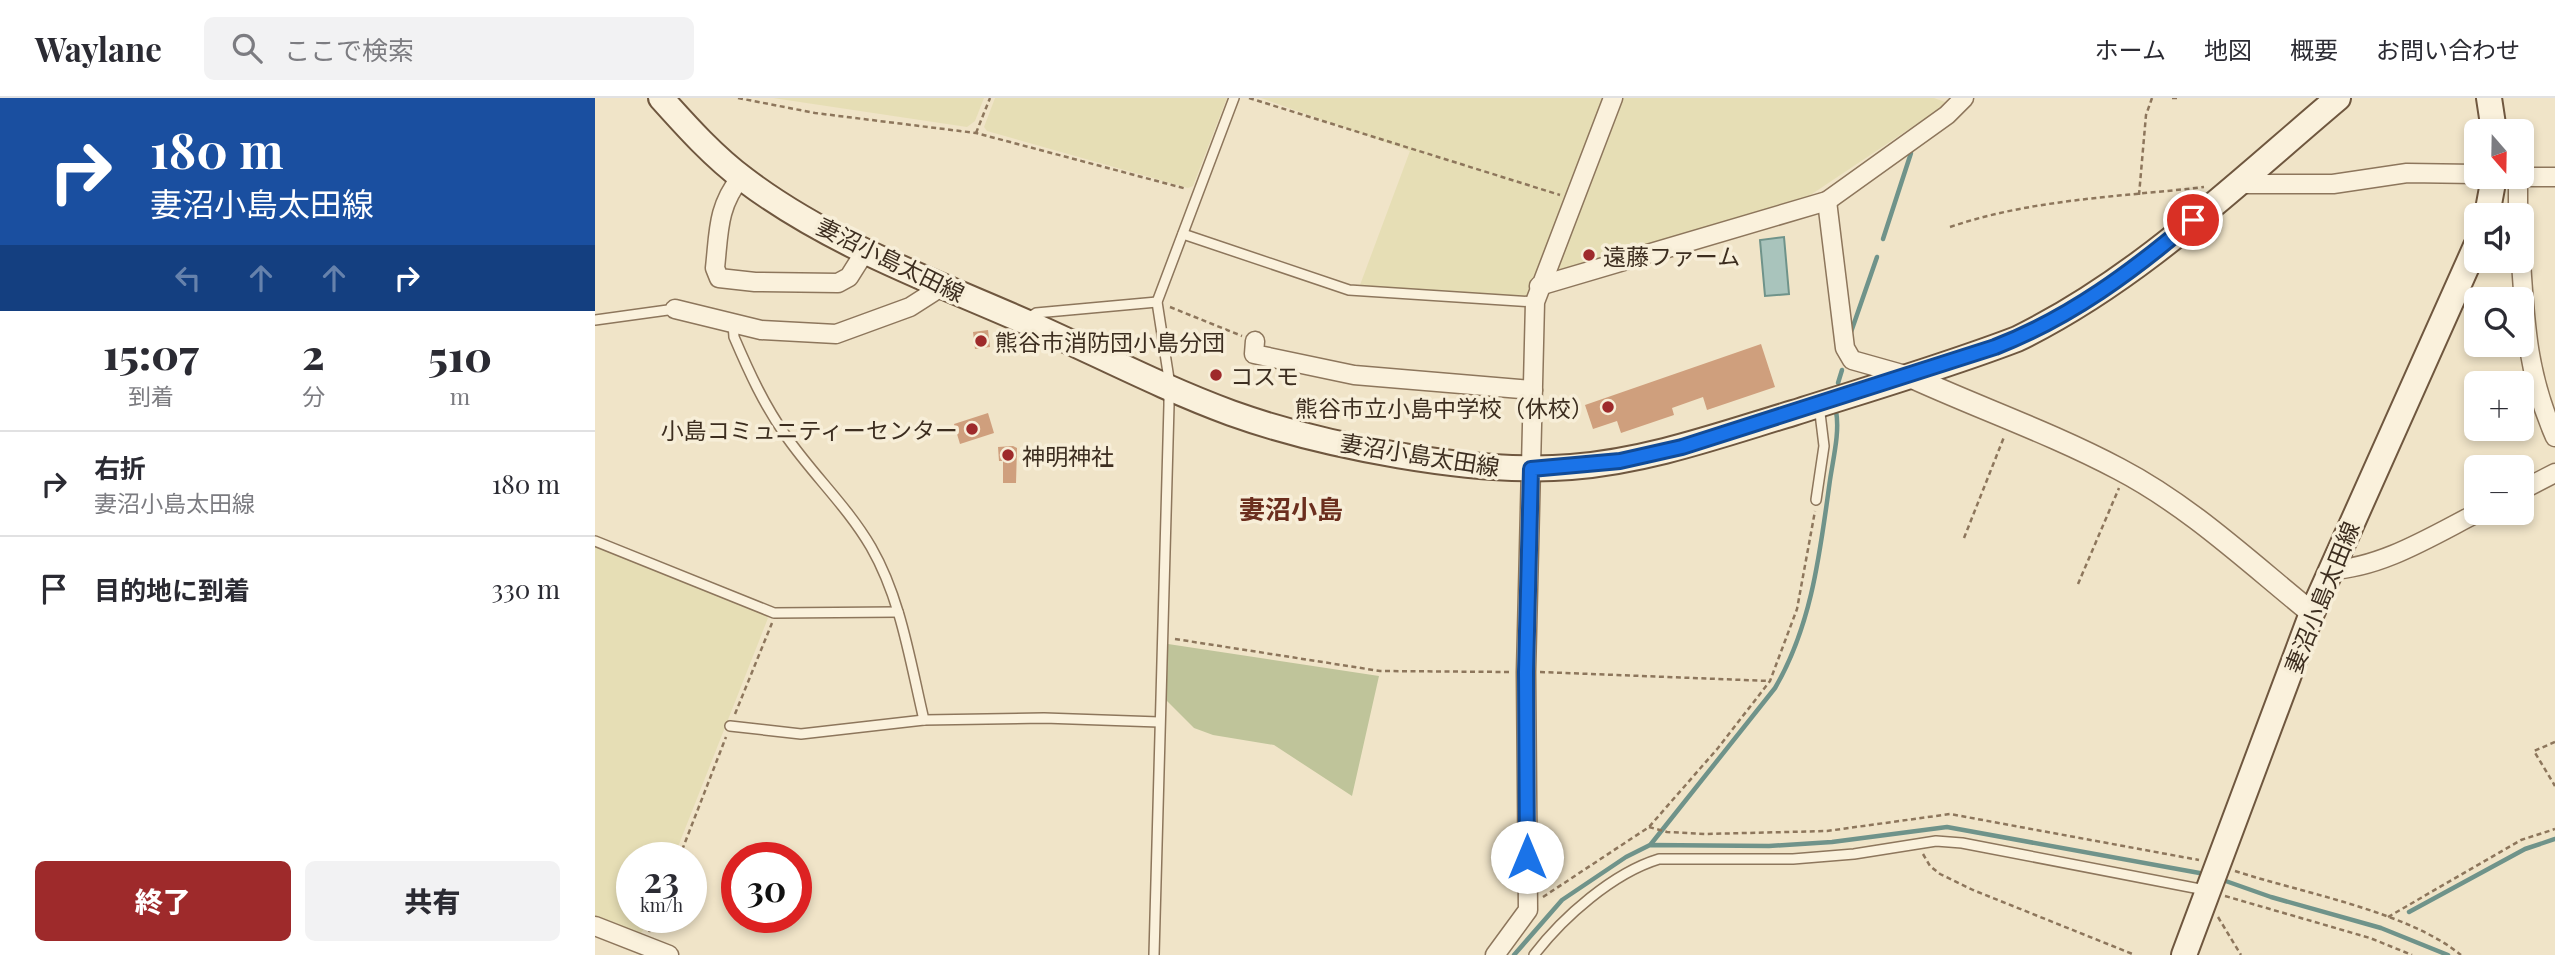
<!DOCTYPE html>
<html lang="ja">
<head>
<meta charset="utf-8">
<style>
	:root { --surface:#fff; --page:#f2f2f3; --text:#2b2b33; --muted:#7c7c81; --line:#e1e1e2; --accent:#9e2a2b }
	body { margin:0; font-family:"Playfair Display","Noto Sans JP",serif; background:var(--page); color:var(--text); height:100vh; display:flex; flex-direction:column; font-size:26px; white-space:nowrap }
	* { box-sizing:border-box; margin:0 }
	p { font-size:23px; color:var(--muted) }
	.icon { flex:none; width:38px; height:38px; fill:none; stroke:currentColor; stroke-width:2; stroke-linecap:round; stroke-linejoin:round }
	.map { position:relative; flex:1; overflow:hidden }
	.sheet { display:flex; flex-direction:column; background:var(--surface); width:595px }
	.sheet>* { flex:none }
	.hud { background:#1a4fa0; color:#fff; overflow:hidden }
	.needle { width:46px; rotate:160deg }
	.controls { position:absolute; left:1869px; top:21px; display:grid; gap:14px }
	.controls a { display:grid; place-items:center; width:70px; height:70px; border-radius:10px; background:var(--surface); box-shadow:0 4px 10px #0003; font-size:35px }
	.speed { position:absolute; left:21px; top:744px; display:flex; gap:14px; font-size:35px; font-weight:700; text-align:center }
	.speed>* { display:grid; place-content:center; width:91px; height:91px; border-radius:50%; background:var(--surface); box-shadow:0 4px 10px #0003; line-height:1 }
	.speed small { font-size:18px; font-weight:400 }
	.speed .limit { border:10px solid #d22; background:#fff; color:#111 }
	.pin { position:absolute; display:grid; place-items:center; width:60px; height:60px; color:#fff; margin:-30px; border:4px solid #fff; border-radius:50%; box-shadow:0 2px 7px #0007 }
	.me { position:absolute; width:77px; margin:-38px; rotate:0deg; stroke-linejoin:round; filter:drop-shadow(0 0 5px #0008) }
	.turn { display:flex; align-items:center; gap:24px; height:147px; padding:0 35px; font-size:32px }
	.turn .icon { width:91px; height:91px; stroke-width:2.5 }
	.turn b { display:block; font-size:49px; line-height:60px }
	.lanes { display:flex; align-items:center; height:66px; padding:0 35px; background:#0003; justify-content:center; gap:35px; direction:ltr }
	.lanes .off { opacity:.35 }
	.eta { display:flex; justify-content:space-evenly; align-items:center; height:119px; text-align:center }
	.eta b { font-size:42px; font-weight:800; line-height:49px }
	.primary-button { display:flex; gap:14px; margin-top:auto; padding:14px 35px }
	.primary-button a { flex:1; height:80px; border-radius:10px; background:var(--accent); color:#fff; font-size:28px; font-weight:800; line-height:80px; text-align:center }
	.primary-button a+a { background:var(--page); color:var(--text) }
	ul { padding:0; list-style:none }
	li { display:flex; align-items:center; gap:21px; height:105px; padding:0 35px; border-top:2px solid var(--line) }
	li div { flex:1 }
	li b { display:block; font-size:26px }
	li em { font-style:normal }
	header { display:flex; align-items:center; gap:42px; box-sizing:border-box; height:98px; padding:0 35px; background:var(--surface); border-bottom:2px solid var(--line) }
	header strong { font-size:33px }
	nav { display:flex; gap:38px; margin-inline-start:auto; font-size:24px }
	.search { width:490px; height:63px; background:var(--page); display:flex; align-items:center; gap:18px; box-sizing:border-box; padding:0 24px; border-radius:10px; color:var(--muted); font-size:26px }
	main { display:flex; flex:1; min-height:0 }
	.map>svg:first-child { display:block }
	.farmland { fill:#e6deb5 }
	.cemetery { fill:#bfc49a }
	.water { fill:#a9c4bc; stroke:#6f938a; stroke-width:2 }
	.lines { fill:none; stroke-linecap:round; stroke-linejoin:round }
	.stream { stroke:#6f938a; stroke-width:4.5 }
	.building { fill:#cf9f7d }
	.service-casing { stroke:#8d765c; stroke-width:12 }
	.minor-casing { stroke:#8d765c; stroke-width:21 }
	.tertiary-casing { stroke:#8d765c; stroke-width:24 }
	.secondary-casing { stroke:#6f573f; stroke-width:28 }
	.path { stroke:#8d765c; stroke-width:2.5; stroke-dasharray:5 3.5; stroke-linecap:butt }
	.service { stroke:#faf1dc; stroke-width:9 }
	.minor { stroke:#faf1dc; stroke-width:18 }
	.tertiary { stroke:#faf1dc; stroke-width:21 }
	.secondary { stroke:#faf1dc; stroke-width:24 }
	.route-casing { stroke:#114b97; stroke-width:18 }
	.route { stroke:#1a73e8; stroke-width:12 }
	.poi-dot { fill:#9e2a2b; stroke:#f7eed8; stroke-width:2.5 }
	.labels { text-anchor:middle; dominant-baseline:central; stroke-width:7; stroke-linejoin:round; paint-order:stroke }
	.poi-label { font-size:23px; fill:#3d2e20; stroke:#f7eed8; text-anchor:start }
	.street-label { font-size:23px; fill:#3d2e20; stroke:#f7eed8 }
	.quarter-label { font-size:26px; font-weight:bold; fill:#6b2e1e; stroke:#f7eed8 }
</style>
</head>
<body>
<header>
<strong>Waylane</strong>
<div class="search"><svg class="icon" aria-label="search" viewBox="0 0 24 24"><circle cx="10" cy="10" r="6"/><path d="M15 15l6 6"/></svg>ここで検索</div>
<nav><a>ホーム</a><a>地図</a><a>概要</a><a>お問い合わせ</a></nav>
</header>
<main>
<section class="sheet">
<div class="hud">
<div class="turn"><svg class="icon" aria-label="right" viewBox="0 0 24 24"><path d="M7 20v-9h11M14 6l5 5-5 5"/></svg><div><b>180 m</b>妻沼小島太田線</div></div>
<div class="lanes"><svg class="icon off" aria-label="left" viewBox="0 0 24 24"><path d="M17 20v-9H6M10 6l-5 5 5 5"/></svg><svg class="icon off" aria-label="ahead" viewBox="0 0 24 24"><path d="M12 20V5M6 11l6-6 6 6"/></svg><svg class="icon off" aria-label="ahead" viewBox="0 0 24 24"><path d="M12 20V5M6 11l6-6 6 6"/></svg><svg class="icon" aria-label="right" viewBox="0 0 24 24"><path d="M7 20v-9h11M14 6l5 5-5 5"/></svg></div>
</div>
<div class="eta">
<div><b>15:07</b><p>到着</p></div>
<div><b>2</b><p>分</p></div>
<div><b>510</b><p>m</p></div>
</div>
<ul>
<li><svg class="icon" aria-label="right" viewBox="0 0 24 24"><path d="M7 20v-9h11M14 6l5 5-5 5"/></svg><div><b>右折</b><p>妻沼小島太田線</p></div><em>180 m</em></li>
<li><svg class="icon" aria-label="arrive" viewBox="0 0 24 24"><path d="M6 21V4h12l-3 4 3 4H6"/></svg><div><b>目的地に到着</b></div><em>330 m</em></li>
</ul>
<div class="primary-button"><a>終了</a><a>共有</a></div>
</section>
<div class="map">
<svg width="1960" height="857" viewBox="0 0 1960 857">
	<rect width="100%" height="100%" fill="#f0e4c8"/>
	<!-- farmland -->
	<g class="farmland">
		<path d="M178 0H389L380 23 372 29Z"/>
		<path d="M400 0H632L598 88 593 90 392 33 389 29Z"/>
		<path d="M666 0H1009L933 197 928 200 767 191 765 187 815 53Z"/>
		<path d="M1025 0H1339L1353 5 1211 100 955 177Z"/>
		<path d="M0 448 170 515 173 520 79 759 37 760V819H56L45 837 0 822Z"/>
	</g>
	<!-- cemetery -->
	<path class="cemetery" d="M573 546 784 578 757 698 679 647 618 637 599 630 571 602Z"/>
	<!-- water -->
	<path class="water" d="M1189 139 1194 196 1170 198 1165 142Z"/>
	<g class="lines">
		<!-- stream -->
		<g class="stream">
			<path d="M1288 141 1316 55"/>
			<path d="M1256 234 1282 159"/>
			<path d="M1243 285 1247 272"/>
			<path d="M1056 746 1180 590C1217 527 1225 454 1235 382 1238 361 1245 334 1241 313"/>
			<path d="M1625 781 1676 799 1786 830 1853 857"/>
			<path d="M1814 814 1930 751 1960 741"/>
			<path d="M919 857 967 802 1031 759 1055 747 1174 748 1237 744 1352 729 1610 776"/>
		</g>
	</g>
	<!-- building -->
	<g class="building">
		<path d="M393 232 395 249 380 251 378 234Z"/>
		<path d="M1166 246 1180 289 1112 312 1108 299 1077 310 1079 317 1026 335 1022 323 998 331 990 307Z"/>
		<path d="M393 315 399 335 365 346 359 326Z"/>
		<path d="M418 348 422 350 421 385H408V363H404L403 349Z"/>
	</g>
	<g class="lines">
		<defs>
			<g id="service">
				<path d="M588 136 754 192 940 204"/>
				<path d="M433 220 441 215 562 204"/>
				<path d="M0 222 80 211"/>
				<path d="M138 226 139 239C154 274 169 307 191 338 218 377 252 408 276 449 306 501 315 563 329 622"/>
				<path d="M1221 402 1229 348 1224 307"/>
				<path d="M0 443 179 515 303 514"/>
				<path d="M135 628 206 636 329 622 449 620 564 624"/>
				<path d="M559 857 574 307V281L562 204 639 0"/>
				<path d="M939 857C968 819 1018 775 1064 761H1198L1259 756 1341 743 1367 745 1610 792"/>
			</g>
			<g id="minor">
				<path d="M146 79C122 109 124 134 120 170L124 180 160 184 243 185 254 179 271 152"/>
				<path d="M1923 79V117"/>
				<path d="M1927 79H1960"/>
				<path d="M1641 86H1738L1812 75 1881 76"/>
				<path d="M1232 103 1250 250 1257 262 1314 278"/>
				<path d="M1926 163C1930 228 1933 278 1960 339"/>
				<path d="M944 188 1232 103 1352 17 1369 0"/>
				<path d="M80 211 166 232 241 236 315 209 340 193 345 186"/>
				<path d="M660 243 659 256 759 277 938 292"/>
				<path d="M1927 392 1960 375"/>
				<path d="M1735 472C1786 470 1837 438 1882 415"/>
				<path d="M0 828 74 857"/>
				<path d="M900 857 933 812 931 574 940 204 1018 0"/>
			</g>
			<path id="tertiary" d="M1314 278C1384 310 1456 335 1524 371 1595 408 1655 465 1717 515"/>
			<g id="secondary">
				<path d="M66 0C92 29 119 59 150 82 236 147 343 185 440 228 505 257 568 290 636 315 728 348 879 377 976 369 1053 363 1125 337 1198 315 1273 291 1349 269 1422 241 1543 182 1641 86 1743 0"/>
				<path d="M1894 0 1899 33"/>
				<path d="M1892 117 1899 79"/>
				<path d="M1589 857 1717 515 1881 148"/>
			</g>
		</defs>
		<!-- service casing -->
		<use href="#service" class="service-casing"/>
		<!-- minor casing -->
		<use href="#minor" class="minor-casing"/>
		<!-- tertiary casing -->
		<use href="#tertiary" class="tertiary-casing"/>
		<!-- secondary casing -->
		<use href="#secondary" class="secondary-casing"/>
		<!-- path -->
		<g class="path">
			<path d="M143 0 220 15 381 35 592 91"/>
			<path d="M654 0 965 97"/>
			<path d="M1577 0H1584"/>
			<path d="M381 35 395 0"/>
			<path d="M1544 97 1551 17 1557 0"/>
			<path d="M1355 129C1437 101 1524 99 1609 89"/>
			<path d="M575 209 647 238"/>
			<path d="M1369 440 1409 339"/>
			<path d="M1483 486 1524 390"/>
			<path d="M580 541 785 573 914 574"/>
			<path d="M945 574 1175 583"/>
			<path d="M140 616 177 525"/>
			<path d="M1960 644 1939 653 1960 688"/>
			<path d="M1054 729 1072 734 1111 736 1232 733 1355 716 1604 762"/>
			<path d="M1328 756 1335 768 1345 776 1378 792 1540 857"/>
			<path d="M84 760 131 639"/>
			<path d="M1640 773C1707 795 1812 813 1866 857"/>
			<path d="M1630 798 1775 840 1817 857"/>
			<path d="M948 799 1054 729 1123 650 1175 583 1202 511 1220 413"/>
			<path d="M1623 819 1646 857"/>
			<path d="M1793 819 1926 742 1960 731"/>
			<path d="M54 834 60 819"/>
		</g>
		<!-- service -->
		<use href="#service" class="service"/>
		<!-- minor -->
		<use href="#minor" class="minor"/>
		<!-- tertiary -->
		<use href="#tertiary" class="tertiary"/>
		<!-- secondary -->
		<use href="#secondary" class="secondary"/>
	</g>
	<g class="lines">
		<defs>
			<path id="route" d="M932 759 931 574 936 371 1025 363 1087 349 1400 249C1475 220 1538 173 1598 122"/>
		</defs>
		<!-- route casing -->
		<use href="#route" class="route-casing"/>
		<!-- route -->
		<use href="#route" class="route"/>
	</g>
	<!-- markers -->
	<g class="poi-dot">
		<circle cx="994" cy="157" r="7"/>
		<circle cx="386" cy="243" r="7"/>
		<circle cx="621" cy="277" r="7"/>
		<circle cx="1013" cy="309" r="7"/>
		<circle cx="377" cy="331" r="7"/>
		<circle cx="413" cy="357" r="7"/>
	</g>
	<g class="labels">
		<!-- poi labels -->
		<g class="poi-label">
			<text x="1008" y="157">遠藤ファーム</text>
			<text x="400" y="243">熊谷市消防団小島分団</text>
			<text x="635" y="277">コスモ</text>
			<text x="999" y="309" text-anchor="end">熊谷市立小島中学校（休校）</text>
			<text x="363" y="331" text-anchor="end">小島コミュニティーセンター</text>
			<text x="427" y="357">神明神社</text>
		</g>
		<!-- street labels -->
		<g class="street-label">
			<text transform="translate(296 161) rotate(26)">妻沼小島太田線</text>
			<text transform="translate(825 356) rotate(9)">妻沼小島太田線</text>
			<text transform="translate(1726 499) rotate(-68)">妻沼小島太田線</text>
		</g>
		<!-- quarter labels -->
		<g class="quarter-label">
			<text x="696" y="410">妻沼小島</text>
		</g>
	</g>
</svg>
<div class="controls">
<a><svg class="needle" viewBox="-14 -14 28 28"><path d="M0-13l5 13h-10z" fill="#e53935"/><path d="M0 13l5-13h-10z" fill="#7c7c81"/></svg></a>
<a><svg class="icon" aria-label="sound" viewBox="0 0 24 24"><path d="M4 9h4l5-4v14l-5-4H4zM17 9q2 3 0 6"/></svg></a>
<a><svg class="icon" aria-label="search" viewBox="0 0 24 24"><circle cx="10" cy="10" r="6"/><path d="M15 15l6 6"/></svg></a>
<a>+</a>
<a>−</a>
</div>
<div class="speed"><div>23<small>km/h</small></div><div class="limit">30</div></div>
<div class="pin" style="left:1598px;top:122px;background:#d93025"><svg class="icon" aria-label="arrive" viewBox="0 0 24 24"><path d="M6 21V4h12l-3 4 3 4H6"/></svg></div>
<svg class="me" style="left:932px;top:759px" viewBox="-20 -20 40 40"><circle r="19" fill="#fff"/><path d="M0-13L10 11 0 6-10 11z" fill="#1a73e8"/></svg>
</div>
</main>
</body>
</html>
